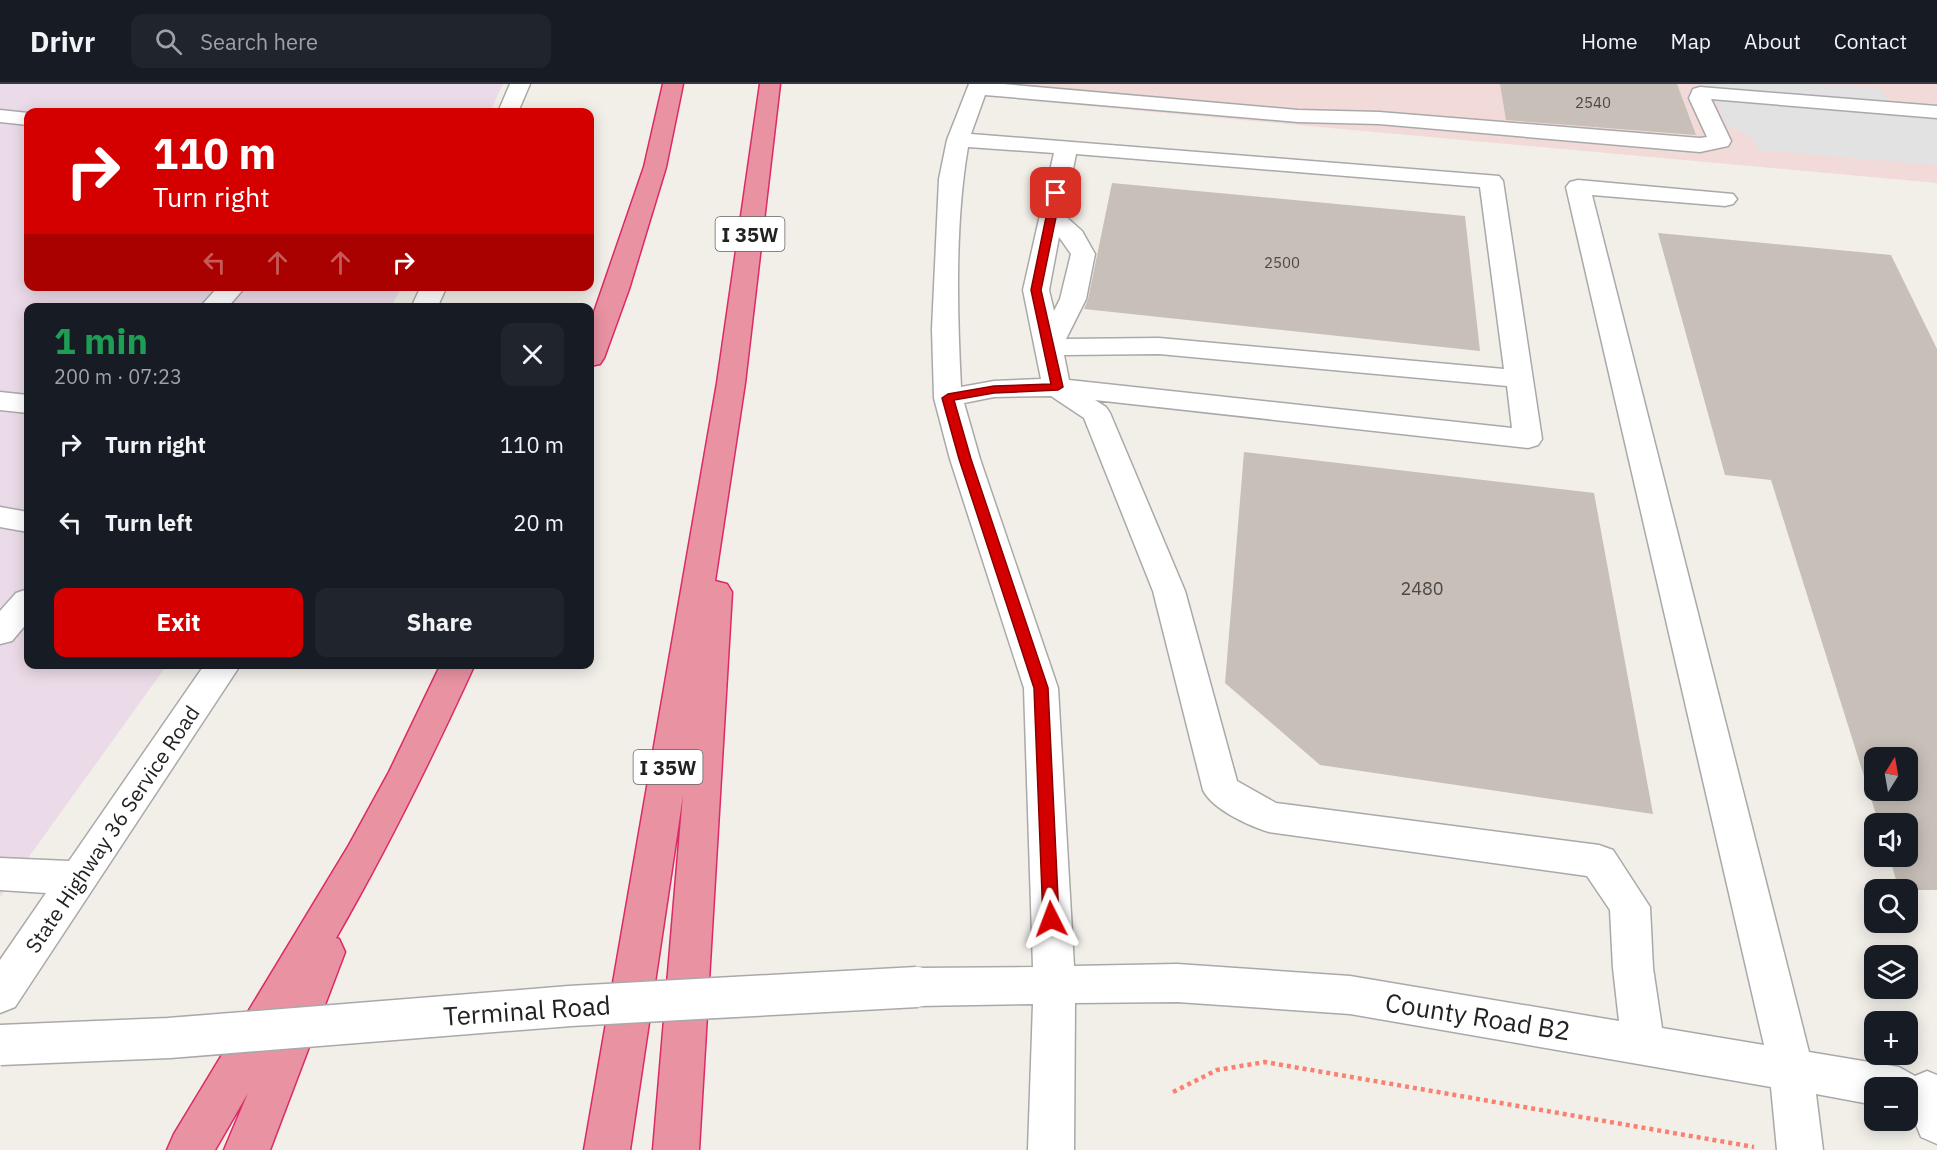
<!DOCTYPE html>
<html lang="en">
<head>
<meta charset="utf-8">
<style>
	:root { --surface:#171b24; --page:#20242c; --text:#f1f3f6; --muted:#9ea1a6; --line:#363941; --accent:#d40000 }
	body { margin:0; font-family:"IBM Plex Sans",sans-serif; background:var(--page); color:var(--text); height:100vh; display:flex; flex-direction:column; font-size:22px; white-space:nowrap }
	* { box-sizing:border-box; margin:0 }
	p { font-size:20px; color:var(--muted) }
	.icon { flex:none; width:33px; height:33px; fill:none; stroke:currentColor; stroke-width:2; stroke-linecap:round; stroke-linejoin:round }
	.map { position:relative; flex:1; overflow:hidden }
	.sheet { position:absolute; left:24px; top:219px; width:570px; height:366px; display:flex; flex-direction:column; background:var(--surface); border-radius:12px; box-shadow:0 3px 15px #0003 }
	.sheet>* { flex:none }
	.top-card { position:absolute; left:24px; top:24px; width:570px; height:183px; border-radius:12px; box-shadow:0 3px 15px #0003; background:#d40000; color:#fff; overflow:hidden }
	.needle { width:39px; rotate:11deg }
	.controls { position:absolute; left:1864px; top:663px; display:grid; gap:12px }
	.controls a { display:grid; place-items:center; width:54px; height:54px; border-radius:12px; background:var(--surface); box-shadow:0 3px 15px #0003; font-size:30px }
	.pin { position:absolute; display:grid; place-items:center; width:51px; height:51px; color:#fff; margin:-26px; border-radius:12px; box-shadow:0 3px 9px #0006 }
	.me { position:absolute; width:66px; margin:-33px; rotate:357deg; stroke-linejoin:round; filter:drop-shadow(0 0 4px #0008) }
	.turn { display:flex; align-items:center; gap:21px; height:126px; padding:0 30px; font-size:27px }
	.turn .icon { width:78px; height:78px; stroke-width:2.5 }
	.turn b { display:block; font-size:42px; line-height:51px }
	.lanes { display:flex; align-items:center; height:57px; padding:0 30px; background:#0003; justify-content:center; gap:30px; direction:ltr }
	.lanes .off { opacity:.35 }
	.round { display:grid; place-items:center; flex:none; width:63px; height:63px; border-radius:12px; background:var(--page) }
	.summary { display:flex; align-items:center; justify-content:space-between; height:102px; padding:0 30px }
	h1 { font-size:36px; font-weight:700; line-height:45px; color:#1e9e55 }
	.button { display:flex; gap:12px; margin-top:auto; padding:12px 30px }
	.button a { flex:1; height:69px; border-radius:12px; background:var(--accent); color:#fff; font-size:24px; font-weight:700; line-height:69px; text-align:center }
	.button a+a { background:var(--page); color:var(--text) }
	ul { padding:0; list-style:none }
	li { display:flex; align-items:center; gap:18px; height:78px; padding:0 30px }
	li div { flex:1 }
	li b { display:block; font-size:22px }
	li em { font-style:normal }
	header { display:flex; align-items:center; gap:36px; box-sizing:border-box; height:84px; padding:0 30px; background:var(--surface); border-bottom:2px solid var(--line) }
	header strong { font-size:28px }
	nav { display:flex; gap:33px; margin-inline-start:auto; font-size:21px }
	.search { width:420px; height:54px; background:var(--page); display:flex; align-items:center; gap:15px; box-sizing:border-box; padding:0 21px; border-radius:12px; color:var(--muted); font-size:22px }
	.map>svg:first-child { display:block }
	.commercial { fill:#f2dad9 }
	.industrial { fill:#ebdbe8 }
	.parking { fill:#e2e2e2 }
	.building { fill:#c7bfb8; fill-rule:evenodd }
	.lines { fill:none; stroke-linecap:round; stroke-linejoin:round }
	.minor-casing { stroke:#a9a9a9; stroke-width:3 }
	.highway-casing { stroke:#dc2a67; stroke-width:3 }
	.path { stroke:#fa8072; stroke-width:4.5; stroke-dasharray:4 4; stroke-linecap:butt }
	.minor { fill:#fff; fill-rule:evenodd }
	.highway { fill:#e892a2; fill-rule:evenodd }
	.minor-bridge-casing { stroke:#a9a9a9; stroke-width:43; stroke-linecap:butt }
	.minor-bridge { stroke:#fff; stroke-width:40 }
	.route { fill:#d40000; stroke:#8a0000; stroke-width:1.5 }
	.labels { text-anchor:middle; dominant-baseline:central; stroke-width:4.5; stroke-linejoin:round; paint-order:stroke }
	.far-number-label { font-size:15px; fill:#4b4948 }
	.number-label { font-size:18px; fill:#4b4948 }
	.shield { fill:#fff; stroke:#646464; stroke-width:1.5 }
	.shield-label { font-size:20px; font-weight:bold; fill:#222 }
	.street-label { font-size:21px; fill:#222; stroke:#fff }
	.near-street-label { font-size:26px; fill:#222; stroke:#fff }
</style>
</head>
<body>
<header>
<strong>Drivr</strong>
<div class="search"><svg class="icon" aria-label="search" viewBox="0 0 24 24"><circle cx="10" cy="10" r="6"/><path d="M15 15l6 6"/></svg>Search here</div>
<nav><a>Home</a><a>Map</a><a>About</a><a>Contact</a></nav>
</header>
<div class="map">
<svg width="1937" height="1066" viewBox="0 0 1937 1066">
	<rect width="100%" height="100%" fill="#f2efe9"/>
	<!-- commercial -->
	<path class="commercial" d="M1028 0H1937V99L1022 16Z"/>
	<!-- industrial -->
	<path class="industrial" d="M0 0H503L490 28H28V202L402 203 391 223 28 224V580L167 581 0 813Z"/>
	<!-- parking -->
	<path class="parking" d="M1701 0H1818L1879 4 1889 17 1937 20V81L1758 66 1754 55 1726 40 1714 12Z"/>
	<!-- building -->
	<g class="building">
		<path d="M1500 0H1677L1696 51 1506 36Z"/>
		<path d="M1112 99 1465 132 1480 267 1084 225 1088 215Z"/>
		<path d="M1658 149 1891 171 1937 265V806H1899L1889 772H1908V740H1879L1771 396 1725 391ZM1875 674H1908V706H1875Z"/>
		<path d="M1244 368 1594 409 1653 730 1320 681 1225 599Z"/>
	</g>
	<g class="lines">
		<defs>
			<g id="minor">
				<path d="M510 0H530L518 28H498Z"/>
				<path d="M969 0H1003L1298 26 1379 28 1700 54 1707 53 1689 14 1693 5 1700 3 1937 22V34L1711 15 1731 57 1728 62 1700 68 1379 40 1298 38 985 11 971 50 1499 92 1503 97 1542 355 1538 361 1528 364 1095 316 1106 323 1110 329 1185 507 1237 697 1276 719 1599 761 1613 766 1650 823 1653 884 1662 944 1764 961 1566 103 1570 98 1578 96 1733 110 1737 115 1733 120 1725 122 1592 111 1809 968 1899 983 1915 992 1927 987 1937 991V1060L1921 1053 1908 1021V1004H1875V1021L1816 1010 1823 1066H1777L1771 1003 1350 930 1177 918 1075 919 1074 1066H1028L1033 920 917 922 902 916 896 903 902 890 917 884 1033 883 1024 604 950 375 934 314 932 245 939 95 947 56ZM968 63 1054 69 1023 206 1041 295 994 297 961 303C957 227 955 138 968 63ZM1076 70 1480 103 1504 285 1159 254 1066 255 1086 215 1095 170 1082 147 1064 131ZM1059 153 1071 170 1060 215 1054 227 1049 206ZM1159 270 1507 302 1512 344 1069 296 1064 271ZM1051 312 1084 334 1153 507 1203 706C1212 725 1249 742 1269 748L1587 792 1610 826 1613 884 1619 937 1350 892 1177 880 1074 882 1058 604 980 375 964 319 994 313Z"/>
				<path d="M0 26 28 29V41L0 38Z"/>
				<path d="M219 202H246L227 224H199Z"/>
				<path d="M421 202H447L437 224H411Z"/>
				<path d="M0 308 28 311V329L0 326Z"/>
				<path d="M0 423 28 428V448L0 443Z"/>
				<path d="M28 505V538L12 557 0 560V527L16 509Z"/>
				<path d="M205 580H241L15 923 0 929V876L46 809 0 806V774L69 777Z"/>
			</g>
			<g id="highway">
				<path d="M663 0H683L666 83 629 205 604 274 600 280 590 282V240L644 83Z"/>
				<path d="M760 0H780L745 299 715 497 727 500 732 508 699 1066H653L683 711 630 1066H584L717 299Z"/>
				<path d="M441 580H475C432 674 387 765 336 854L339 855 345 868 270 1066H224L248 1009 215 1066H167L174 1050 349 761 389 688Z"/>
			</g>
		</defs>
		<!-- minor casing -->
		<use href="#minor" class="minor-casing"/>
		<!-- highway casing -->
		<use href="#highway" class="highway-casing"/>
		<!-- path -->
		<path class="path" d="M1173 1008 1217 986 1265 978 1754 1063"/>
		<!-- minor -->
		<use href="#minor" class="minor"/>
		<!-- highway -->
		<use href="#highway" class="highway"/>
		<defs>
			<path id="minor-bridge" d="M0 961 169 954 570 922 917 903"/>
		</defs>
		<!-- minor-bridge casing -->
		<use href="#minor-bridge" class="minor-bridge-casing"/>
		<!-- minor-bridge -->
		<use href="#minor-bridge" class="minor-bridge"/>
	</g>
	<!-- route -->
	<path class="route" d="M1056 106 1061 109 1041 206 1063 303 1058 306 994 309 954 316 971 375 1048 604 1059 835 1057 840 1051 842 1045 840 1043 835 1034 604 959 375 942 314 948 310 994 302 1051 300 1031 206 1051 109Z"/>
	<g class="labels">
		<!-- far-number labels -->
		<g class="far-number-label">
			<text x="1593" y="18">2540</text>
			<text x="1282" y="178">2500</text>
		</g>
		<!-- number labels -->
		<g class="number-label">
			<text x="1422" y="504">2480</text>
		</g>
		<!-- shield labels -->
		<g class="shield">
			<rect x="715.5" y="133" width="69" height="34" rx="4.5"/>
			<rect x="633.5" y="666" width="69" height="34" rx="4.5"/>
		</g>
		<g class="shield-label">
			<text x="750" y="150">I 35W</text>
			<text x="668" y="683">I 35W</text>
		</g>
		<!-- street labels -->
		<g class="street-label">
			<text transform="translate(112 745) rotate(-56)">State Highway 36 Service Road</text>
		</g>
		<!-- near-street labels -->
		<g class="near-street-label">
			<text transform="translate(527 926) rotate(-4)">Terminal Road</text>
			<text transform="translate(1478 932) rotate(9)">County Road B2</text>
		</g>
	</g>
</svg>
<div class="controls">
<a><svg class="needle" viewBox="-14 -14 28 28"><path d="M0-13l5 13h-10z" fill="#e53935"/><path d="M0 13l5-13h-10z" fill="#9ea1a6"/></svg></a>
<a><svg class="icon" aria-label="sound" viewBox="0 0 24 24"><path d="M4 9h4l5-4v14l-5-4H4zM17 9q2 3 0 6"/></svg></a>
<a><svg class="icon" aria-label="search" viewBox="0 0 24 24"><circle cx="10" cy="10" r="6"/><path d="M15 15l6 6"/></svg></a>
<a><svg class="icon" aria-label="layers" viewBox="0 0 24 24"><path d="M12 4l9 5-9 5-9-5zM3 14l9 5 9-5"/></svg></a>
<a>+</a>
<a>−</a>
</div>
<div class="pin" style="left:1056px;top:109px;background:#d93025"><svg class="icon" aria-label="arrive" viewBox="0 0 24 24"><path d="M6 21V4h12l-3 4 3 4H6"/></svg></div>
<svg class="me" style="left:1051px;top:835px" viewBox="-20 -20 40 40"><path d="M0-17L14 15 0 8-14 15z" fill="#d40000" stroke="#fff" stroke-width="4"/></svg>
<div class="top-card">
<div class="turn"><svg class="icon" aria-label="right" viewBox="0 0 24 24"><path d="M7 20v-9h11M14 6l5 5-5 5"/></svg><div><b>110 m</b>Turn right</div></div>
<div class="lanes"><svg class="icon off" aria-label="left" viewBox="0 0 24 24"><path d="M17 20v-9H6M10 6l-5 5 5 5"/></svg><svg class="icon off" aria-label="ahead" viewBox="0 0 24 24"><path d="M12 20V5M6 11l6-6 6 6"/></svg><svg class="icon off" aria-label="ahead" viewBox="0 0 24 24"><path d="M12 20V5M6 11l6-6 6 6"/></svg><svg class="icon" aria-label="right" viewBox="0 0 24 24"><path d="M7 20v-9h11M14 6l5 5-5 5"/></svg></div>
</div>
<section class="sheet">
<div class="summary"><div><h1>1 min</h1><p>200 m · 07:23</p></div><a class="round"><svg class="icon" aria-label="close" viewBox="0 0 24 24"><path d="M6 6l12 12M18 6L6 18"/></svg></a></div>
<ul>
<li><svg class="icon" aria-label="right" viewBox="0 0 24 24"><path d="M7 20v-9h11M14 6l5 5-5 5"/></svg><div><b>Turn right</b></div><em>110 m</em></li>
<li><svg class="icon" aria-label="left" viewBox="0 0 24 24"><path d="M17 20v-9H6M10 6l-5 5 5 5"/></svg><div><b>Turn left</b></div><em>20 m</em></li>
</ul>
<div class="button"><a>Exit</a><a>Share</a></div>
</section>
</div>
</body>
</html>
